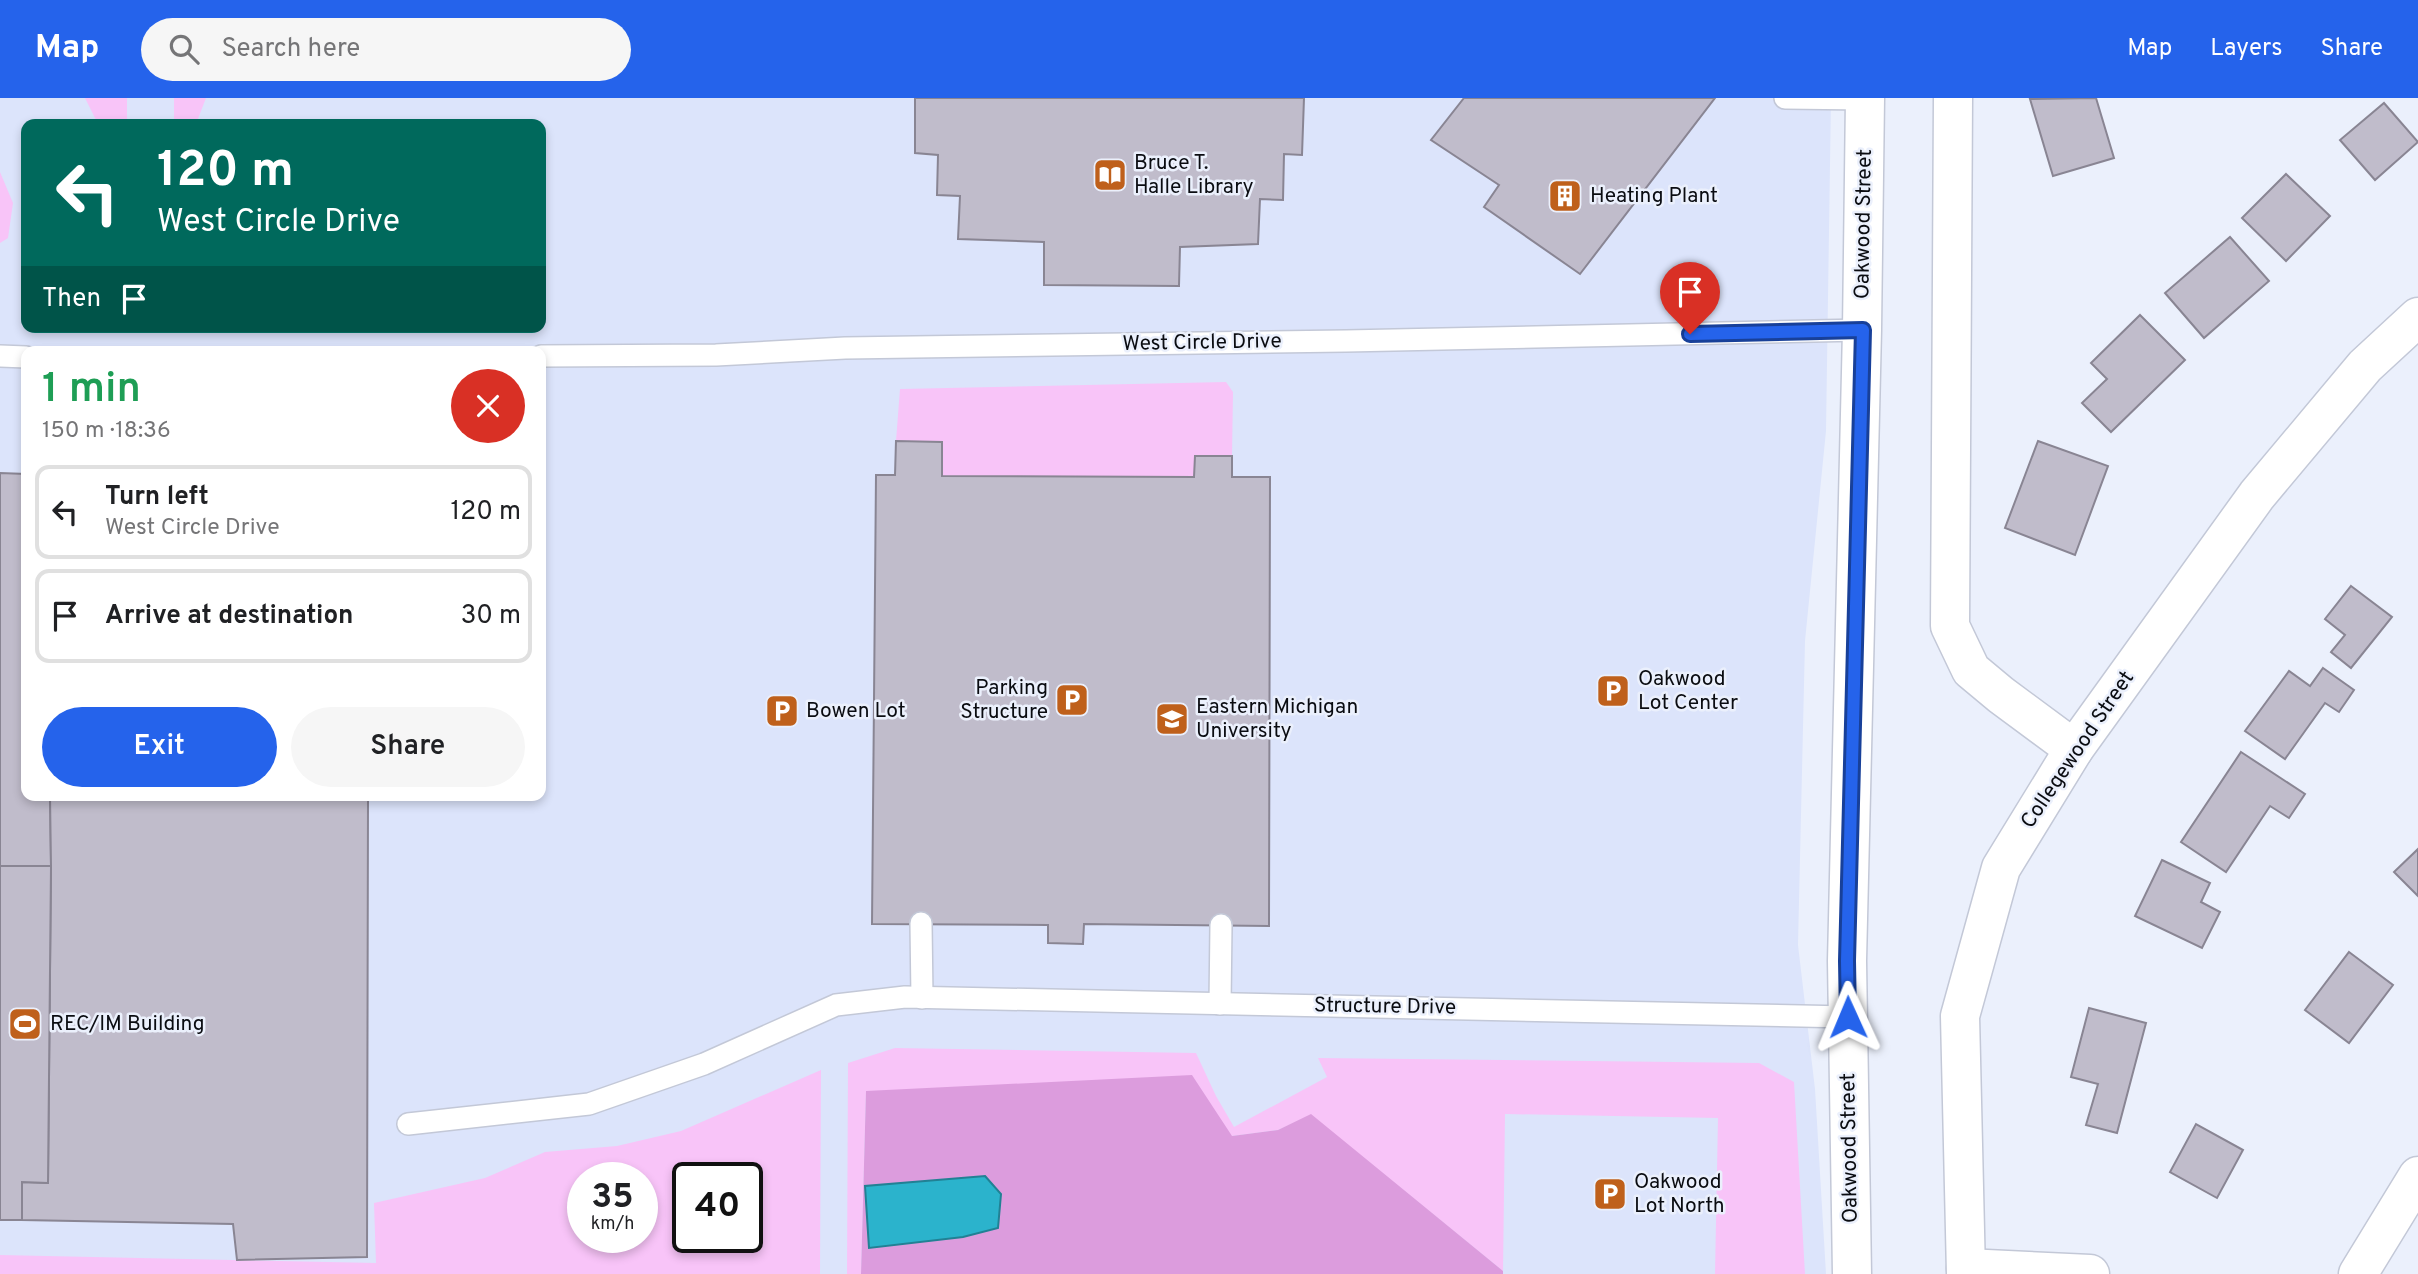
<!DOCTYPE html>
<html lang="en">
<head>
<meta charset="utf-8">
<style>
	:root { --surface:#fff; --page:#f6f6f6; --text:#202124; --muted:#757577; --line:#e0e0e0; --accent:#2563eb }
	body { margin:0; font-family:Overpass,sans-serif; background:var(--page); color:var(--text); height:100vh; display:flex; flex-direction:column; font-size:26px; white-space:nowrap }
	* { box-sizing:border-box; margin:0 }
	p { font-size:23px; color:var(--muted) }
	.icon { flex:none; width:38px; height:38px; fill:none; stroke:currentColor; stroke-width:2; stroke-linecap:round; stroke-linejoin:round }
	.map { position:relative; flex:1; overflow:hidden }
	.panel { position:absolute; left:21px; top:248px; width:525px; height:455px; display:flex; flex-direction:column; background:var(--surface); border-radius:14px; box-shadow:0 4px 10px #0003 }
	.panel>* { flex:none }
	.top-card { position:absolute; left:21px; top:21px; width:525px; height:214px; border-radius:14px; box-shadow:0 4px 10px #0003; background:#00695c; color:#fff; overflow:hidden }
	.speed { position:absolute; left:567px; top:1064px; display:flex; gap:14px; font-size:35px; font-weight:700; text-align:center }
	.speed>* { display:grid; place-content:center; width:91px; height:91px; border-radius:50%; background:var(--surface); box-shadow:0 4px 10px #0003; line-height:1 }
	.speed small { font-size:18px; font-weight:400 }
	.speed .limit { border:4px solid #111; border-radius:10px; background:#fff; color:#111 }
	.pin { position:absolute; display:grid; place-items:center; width:60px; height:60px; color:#fff; margin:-72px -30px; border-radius:50% 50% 50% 0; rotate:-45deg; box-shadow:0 0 7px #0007 }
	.pin .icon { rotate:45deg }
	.me { position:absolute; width:77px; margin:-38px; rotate:359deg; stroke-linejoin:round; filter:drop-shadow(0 0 5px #0008) }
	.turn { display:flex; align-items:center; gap:24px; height:147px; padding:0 21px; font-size:32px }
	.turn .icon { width:91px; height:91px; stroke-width:2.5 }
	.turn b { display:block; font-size:49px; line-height:60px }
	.then { display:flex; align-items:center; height:66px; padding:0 21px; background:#0003; gap:14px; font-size:26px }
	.round { display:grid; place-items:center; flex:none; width:74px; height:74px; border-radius:37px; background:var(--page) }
	.headline { display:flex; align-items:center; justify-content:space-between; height:119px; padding:0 21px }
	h1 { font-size:42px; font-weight:600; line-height:52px; color:#1e9e55 }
	.button { display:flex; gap:14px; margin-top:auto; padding:14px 21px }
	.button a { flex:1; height:80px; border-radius:42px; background:var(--accent); color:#fff; font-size:28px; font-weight:600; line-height:80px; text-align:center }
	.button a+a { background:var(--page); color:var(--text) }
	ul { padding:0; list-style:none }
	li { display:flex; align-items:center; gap:21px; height:94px; margin:0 14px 10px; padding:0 7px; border:4px solid var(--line); border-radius:14px }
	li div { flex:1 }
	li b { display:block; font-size:26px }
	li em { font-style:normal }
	header { display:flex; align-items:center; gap:42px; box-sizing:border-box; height:98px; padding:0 35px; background:var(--accent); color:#fff }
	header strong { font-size:33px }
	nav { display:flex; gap:38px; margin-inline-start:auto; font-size:24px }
	.search { width:490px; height:63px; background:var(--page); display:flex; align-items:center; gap:18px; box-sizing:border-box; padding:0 24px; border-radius:38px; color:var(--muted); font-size:26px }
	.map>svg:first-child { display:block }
	.built { fill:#dce4fb; fill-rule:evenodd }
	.green { fill:#f8c4f8; fill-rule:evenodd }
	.forest { fill:#dc9cdd }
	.water { fill:#2bb3cc; stroke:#218194; stroke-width:2 }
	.building { fill:#c0bccb; stroke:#898593; stroke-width:2 }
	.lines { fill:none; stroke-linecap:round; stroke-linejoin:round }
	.lane-casing { stroke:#c3c8d7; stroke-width:24 }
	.street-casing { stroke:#c3c8d7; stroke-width:41 }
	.secondary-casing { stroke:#c3c8d7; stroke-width:41 }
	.lane { stroke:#fff; stroke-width:21 }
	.street { stroke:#fff; stroke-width:38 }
	.secondary { stroke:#fff; stroke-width:38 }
	.route-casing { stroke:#184099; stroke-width:18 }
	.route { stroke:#2563eb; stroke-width:12 }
	.labels { text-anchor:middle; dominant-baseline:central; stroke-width:5; stroke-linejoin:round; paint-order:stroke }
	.poi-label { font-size:21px; fill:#0a0c11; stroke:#ebf0fc; text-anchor:start }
	.street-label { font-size:21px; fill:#0a0c11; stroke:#ebf0fc }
</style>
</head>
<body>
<header>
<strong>Map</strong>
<div class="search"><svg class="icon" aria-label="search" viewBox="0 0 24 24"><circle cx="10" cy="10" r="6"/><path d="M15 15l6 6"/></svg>Search here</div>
<nav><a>Map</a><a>Layers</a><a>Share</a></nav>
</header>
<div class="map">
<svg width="2418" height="1176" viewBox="0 0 2418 1176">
	<rect width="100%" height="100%" fill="#ebf0fc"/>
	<!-- built -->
	<path class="built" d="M0 0H1831L1826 333 1805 543 1798 847 1815 991 1826 1176H0ZM26 26H541V229H26ZM26 254H541V698H26ZM583 1080H642V1139H583ZM688 1080H747V1139H688Z"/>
	<!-- green -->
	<g class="green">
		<path d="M85 0H127V26H98Z"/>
		<path d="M174 0H206L196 26H174Z"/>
		<path d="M0 74 13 105 8 140 0 145Z"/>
		<path d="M1226 284 1233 294 1232 358H1195L1194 379 942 378V344L896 343 900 291Z"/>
		<path d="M895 950 1196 955 1216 998 1234 1029 1327 979 1318 960 1759 965 1794 984 1805 1176H1715L1718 1020 1505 1016 1503 1173 1311 1017 1278 1032 1232 1038 866 993 861 1176H847L848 965Z"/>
		<path d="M821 972 820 1176H0V1157L376 1165 374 1105 485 1080 545 1054 617 1048 681 1033ZM583 1080H642V1139H583ZM688 1080H747V1139H688Z"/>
	</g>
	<!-- forest -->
	<path class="forest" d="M1192 977 1232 1038 1278 1032 1311 1016 1503 1173V1176H861L866 993Z"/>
	<!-- water -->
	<path class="water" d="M985 1078 1001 1096 998 1130 963 1139 869 1150 865 1088Z"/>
	<!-- building -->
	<g class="building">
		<path d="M915 0H1304L1302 57 1284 56 1283 102 1260 101 1258 146 1180 149 1179 188 1044 187V144L958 141 960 98 937 97 938 57 915 55Z"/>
		<path d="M1464 0H1715L1580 176 1484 109 1499 87 1431 42Z"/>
		<path d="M2096 0 2114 60 2053 78 2030 1Z"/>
		<path d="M2384 5 2418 44 2375 82 2340 42Z"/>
		<path d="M2286 76 2330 118 2286 163 2242 120Z"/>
		<path d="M2230 139 2269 183 2204 240 2165 195Z"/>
		<path d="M2140 217 2185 262 2111 334 2082 305 2107 281 2091 265Z"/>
		<path d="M896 343 942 344V378L1194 379 1195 358H1232V379H1270L1269 828 1084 826 1083 846 1048 845V827L872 826 876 377H895Z"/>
		<path d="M2038 343 2108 368 2075 457 2005 430Z"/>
		<path d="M0 375 26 376V698H50L51 768H0Z"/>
		<path d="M2351 488 2392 519 2351 570 2331 554 2345 537 2325 521Z"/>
		<path d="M2323 570 2354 592 2339 614 2325 605 2285 661 2245 633 2289 573 2310 588Z"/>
		<path d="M2241 654 2305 696 2289 720 2270 708 2226 774 2181 744Z"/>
		<path d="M50 698H368L367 1159 237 1162 233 1126 22 1122V1084L48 1085 51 768Z"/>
		<path d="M2418 751V798L2394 774Z"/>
		<path d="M2162 762 2210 785 2201 804 2220 814 2202 850 2135 818Z"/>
		<path d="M0 768H51L48 1085 22 1084V1122H0Z"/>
		<path d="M2349 854 2393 887 2349 945 2305 912Z"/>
		<path d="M2089 910 2146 925 2117 1035 2086 1027 2098 986 2071 979Z"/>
		<path d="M2196 1026 2243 1052 2217 1100 2170 1074Z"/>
	</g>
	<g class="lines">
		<defs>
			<g id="lane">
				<path d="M1785 0 1865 1"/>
				<path d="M0 258 26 259"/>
				<path d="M541 258 716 257 845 250 1346 243 1862 232"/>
				<path d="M921 825 922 900"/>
				<path d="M1220 906 1221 827"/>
				<path d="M408 1026 589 1006 704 966 836 907 905 899 1848 919"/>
			</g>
			<g id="street">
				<path d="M1953 0 1950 528 1971 572 2001 597 2074 651"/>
				<path d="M1966 1170 2090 1176"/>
				<path d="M1966 1176 1960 918 2001 770 2074 651 2257 397 2365 268 2418 219"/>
				<path d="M2358 1176 2418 1078"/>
			</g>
			<path id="secondary" d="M1852 1176 1847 863 1862 232 1865 0"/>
		</defs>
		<!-- lane casing -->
		<use href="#lane" class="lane-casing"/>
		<!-- street casing -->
		<use href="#street" class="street-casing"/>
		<!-- secondary casing -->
		<use href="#secondary" class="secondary-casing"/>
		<!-- lane -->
		<use href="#lane" class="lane"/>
		<!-- street -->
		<use href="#street" class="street"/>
		<!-- secondary -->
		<use href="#secondary" class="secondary"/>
	</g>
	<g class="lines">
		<defs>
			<path id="route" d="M1690 236 1863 232 1847 863 1848 919"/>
		</defs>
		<!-- route casing -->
		<use href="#route" class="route-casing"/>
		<!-- route -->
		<use href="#route" class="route"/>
	</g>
	<!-- icons -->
	<defs>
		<symbol id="library-square" viewBox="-11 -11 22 22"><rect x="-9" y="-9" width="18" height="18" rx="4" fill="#bf601b" stroke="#ebf0fc"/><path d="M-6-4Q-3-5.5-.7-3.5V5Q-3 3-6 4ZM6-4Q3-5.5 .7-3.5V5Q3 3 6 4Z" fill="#fff"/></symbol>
		<symbol id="building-square" viewBox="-11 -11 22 22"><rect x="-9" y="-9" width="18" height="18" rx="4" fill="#bf601b" stroke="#ebf0fc"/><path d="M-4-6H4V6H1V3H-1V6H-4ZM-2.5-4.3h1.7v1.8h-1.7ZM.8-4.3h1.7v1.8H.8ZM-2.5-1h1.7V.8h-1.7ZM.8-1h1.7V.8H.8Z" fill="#fff"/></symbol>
		<symbol id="parking-square" viewBox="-11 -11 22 22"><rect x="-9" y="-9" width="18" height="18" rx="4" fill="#bf601b" stroke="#ebf0fc"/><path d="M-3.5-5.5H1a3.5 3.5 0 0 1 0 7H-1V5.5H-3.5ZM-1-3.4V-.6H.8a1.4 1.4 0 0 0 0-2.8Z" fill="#fff"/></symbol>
		<symbol id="university-square" viewBox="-11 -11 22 22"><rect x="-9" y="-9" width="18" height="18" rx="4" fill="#bf601b" stroke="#ebf0fc"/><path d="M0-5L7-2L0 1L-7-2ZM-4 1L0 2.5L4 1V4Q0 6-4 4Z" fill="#fff"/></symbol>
		<symbol id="stadium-square" viewBox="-11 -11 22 22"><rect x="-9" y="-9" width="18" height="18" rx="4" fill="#bf601b" stroke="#ebf0fc"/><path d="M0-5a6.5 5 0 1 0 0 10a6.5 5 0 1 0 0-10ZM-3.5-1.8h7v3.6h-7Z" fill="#fff"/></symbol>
	</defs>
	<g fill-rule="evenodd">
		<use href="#library-square" x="1091" y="58" width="38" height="38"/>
		<use href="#building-square" x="1546" y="79" width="38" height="38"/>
		<use href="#parking-square" x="1594" y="574" width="38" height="38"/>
		<use href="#parking-square" x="1053" y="583" width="38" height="38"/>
		<use href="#parking-square" x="763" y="594" width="38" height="38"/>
		<use href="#university-square" x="1153" y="602" width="38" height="38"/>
		<use href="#stadium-square" x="6" y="907" width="38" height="38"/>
		<use href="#parking-square" x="1591" y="1077" width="38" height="38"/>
	</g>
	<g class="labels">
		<!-- poi labels -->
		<g class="poi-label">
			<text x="1134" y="65">Bruce T.<tspan x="1134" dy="24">Halle Library</tspan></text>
			<text x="1590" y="98">Heating Plant</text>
			<text x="1638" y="581">Oakwood<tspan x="1638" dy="24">Lot Center</tspan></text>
			<text x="1048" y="590" text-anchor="end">Parking<tspan x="1048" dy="24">Structure</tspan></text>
			<text x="1196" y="609">Eastern Michigan<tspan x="1196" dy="24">University</tspan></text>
			<text x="806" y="613">Bowen Lot</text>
			<text x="50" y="926">REC/IM Building</text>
			<text x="1634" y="1084">Oakwood<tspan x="1634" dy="24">Lot North</tspan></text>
		</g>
		<!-- street labels -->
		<g class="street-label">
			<text transform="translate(1864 126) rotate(-89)">Oakwood Street</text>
			<text transform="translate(1202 245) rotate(-1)">West Circle Drive</text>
			<text transform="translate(2078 652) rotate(-56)">Collegewood Street</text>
			<text transform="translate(1385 909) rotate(1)">Structure Drive</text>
			<text transform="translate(1850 1050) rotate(-91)">Oakwood Street</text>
		</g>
	</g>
</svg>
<div class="speed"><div>35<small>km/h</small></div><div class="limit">40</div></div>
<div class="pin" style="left:1690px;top:236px;background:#d93025"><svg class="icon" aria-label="arrive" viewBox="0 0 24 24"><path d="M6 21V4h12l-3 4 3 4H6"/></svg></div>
<svg class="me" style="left:1848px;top:919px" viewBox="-20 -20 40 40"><path d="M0-17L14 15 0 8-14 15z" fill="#2563eb" stroke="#fff" stroke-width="4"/></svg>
<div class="top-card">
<div class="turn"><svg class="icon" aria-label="left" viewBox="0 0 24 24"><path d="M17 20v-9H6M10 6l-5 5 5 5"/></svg><div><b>120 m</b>West Circle Drive</div></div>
<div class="then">Then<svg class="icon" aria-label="arrive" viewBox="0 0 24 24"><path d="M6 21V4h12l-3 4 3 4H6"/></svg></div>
</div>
<section class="panel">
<div class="headline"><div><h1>1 min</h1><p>150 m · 18:36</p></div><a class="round" style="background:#d93025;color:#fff"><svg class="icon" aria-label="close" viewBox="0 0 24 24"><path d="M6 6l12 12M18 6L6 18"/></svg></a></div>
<ul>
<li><svg class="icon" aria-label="left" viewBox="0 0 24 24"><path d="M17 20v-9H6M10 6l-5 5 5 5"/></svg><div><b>Turn left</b><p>West Circle Drive</p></div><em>120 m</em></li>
<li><svg class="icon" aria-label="arrive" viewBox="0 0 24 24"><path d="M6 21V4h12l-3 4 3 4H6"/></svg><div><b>Arrive at destination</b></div><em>30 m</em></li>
</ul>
<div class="button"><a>Exit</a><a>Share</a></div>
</section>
</div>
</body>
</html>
